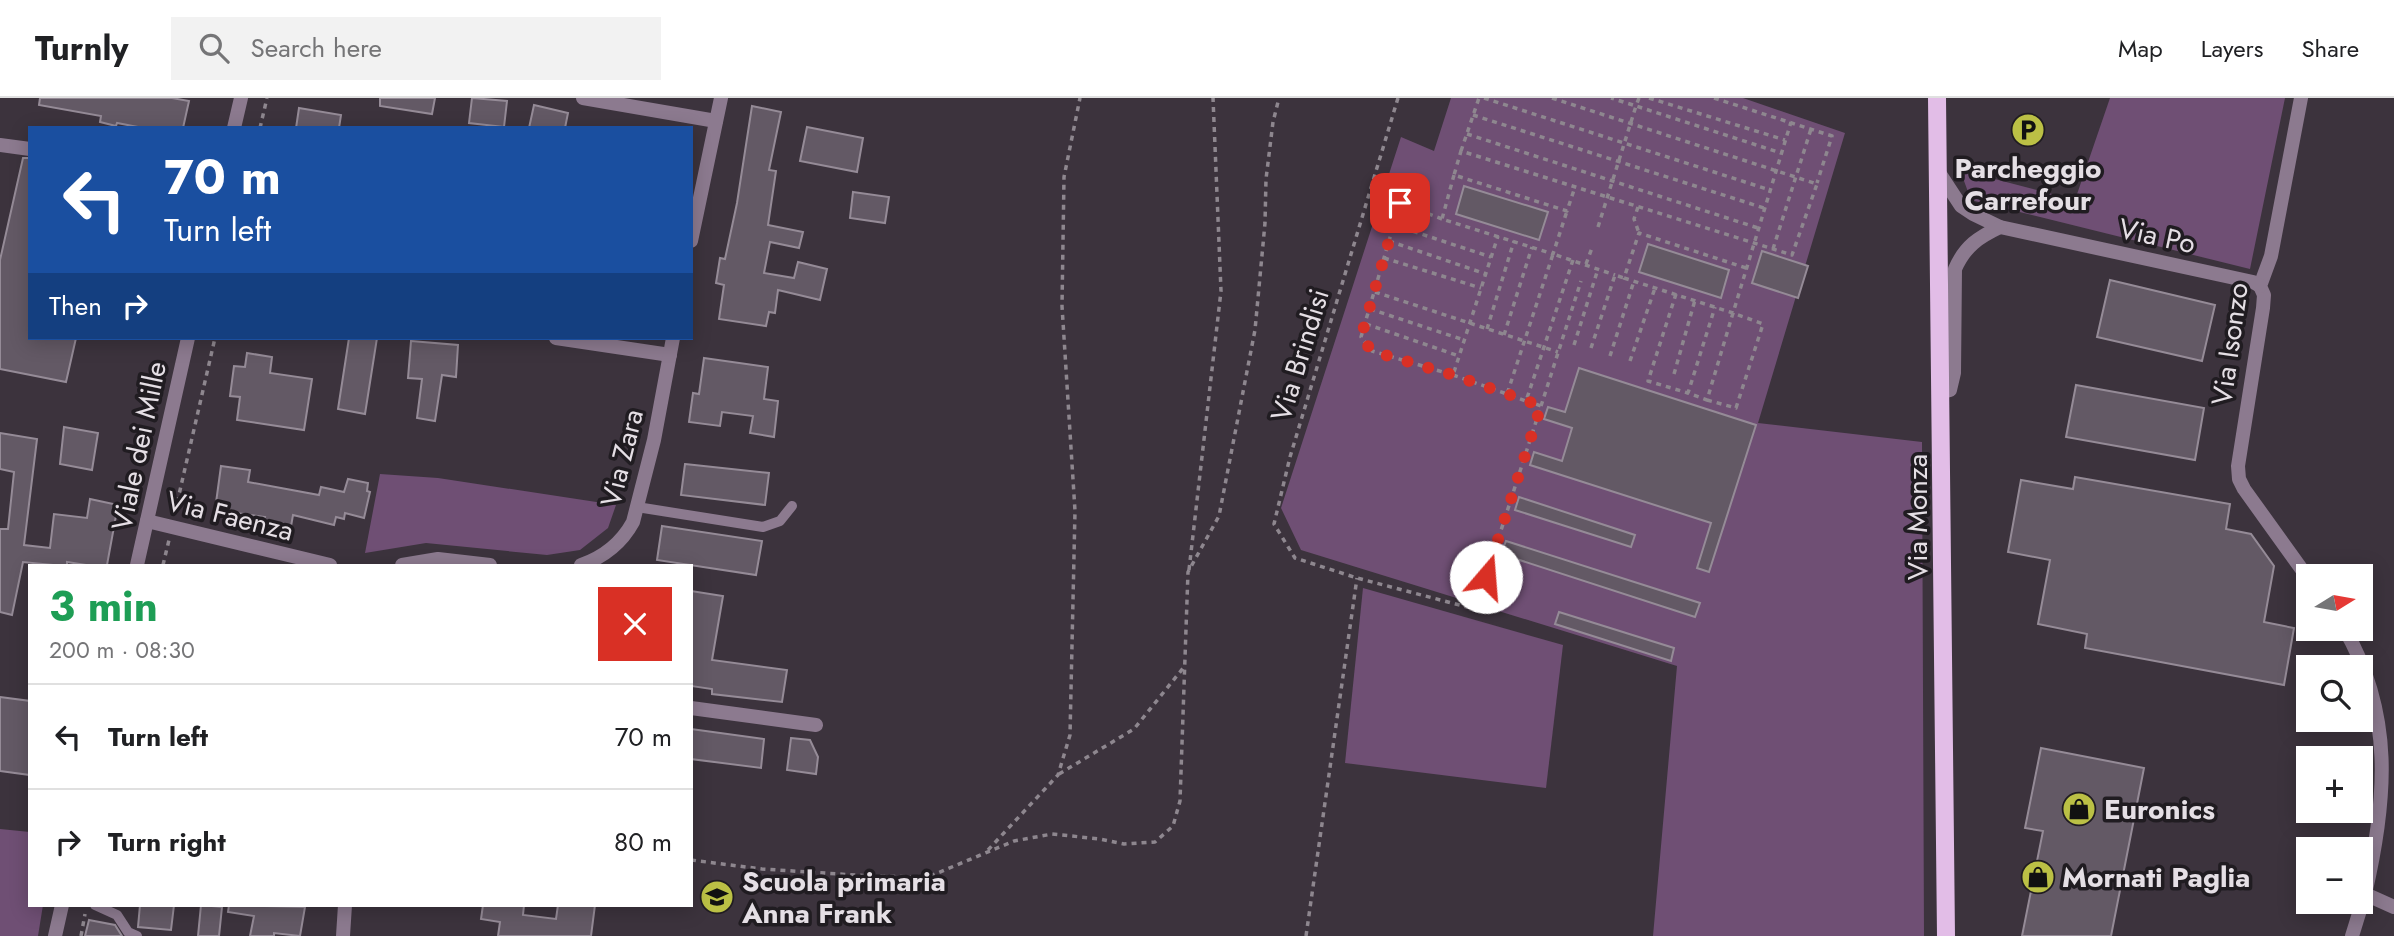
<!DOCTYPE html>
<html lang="en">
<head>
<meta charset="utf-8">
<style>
	:root { --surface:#fff; --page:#f2f2f2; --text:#202124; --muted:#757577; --line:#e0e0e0 }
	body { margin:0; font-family:Jost,sans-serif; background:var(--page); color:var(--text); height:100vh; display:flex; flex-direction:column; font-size:26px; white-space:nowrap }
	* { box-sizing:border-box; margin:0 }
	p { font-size:23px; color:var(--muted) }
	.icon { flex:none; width:38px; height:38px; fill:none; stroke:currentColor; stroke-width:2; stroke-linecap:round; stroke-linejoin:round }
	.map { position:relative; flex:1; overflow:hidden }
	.panel { position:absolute; left:28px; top:466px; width:665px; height:343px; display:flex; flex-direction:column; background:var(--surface); border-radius:0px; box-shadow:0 4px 18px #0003 }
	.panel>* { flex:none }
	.top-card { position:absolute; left:28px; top:28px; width:665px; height:214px; border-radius:0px; box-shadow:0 4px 18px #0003; background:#1a4fa0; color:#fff; overflow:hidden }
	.needle { width:46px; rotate:79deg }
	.fabs { position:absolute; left:2296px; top:466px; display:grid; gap:14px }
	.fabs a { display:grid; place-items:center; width:77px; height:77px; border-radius:0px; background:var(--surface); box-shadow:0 4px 18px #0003; font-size:35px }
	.pin { position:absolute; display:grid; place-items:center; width:60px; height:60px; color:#fff; margin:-30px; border-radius:14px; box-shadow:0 4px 10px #0006 }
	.me { position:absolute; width:77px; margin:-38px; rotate:18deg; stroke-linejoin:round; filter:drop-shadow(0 0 5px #0008) }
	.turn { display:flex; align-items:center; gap:24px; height:147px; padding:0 21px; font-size:32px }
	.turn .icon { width:91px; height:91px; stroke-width:2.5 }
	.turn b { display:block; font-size:49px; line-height:60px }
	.then { display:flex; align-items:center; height:66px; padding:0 21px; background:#0003; gap:14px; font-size:26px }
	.round { display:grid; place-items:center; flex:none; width:74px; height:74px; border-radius:0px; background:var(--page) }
	.summary { display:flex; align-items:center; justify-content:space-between; height:119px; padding:0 21px }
	h1 { font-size:42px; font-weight:700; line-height:52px; color:#1e9e55 }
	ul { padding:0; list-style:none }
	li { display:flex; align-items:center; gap:21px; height:105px; padding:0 21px; border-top:2px solid var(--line) }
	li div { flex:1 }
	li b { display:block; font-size:26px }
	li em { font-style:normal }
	header { display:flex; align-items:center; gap:42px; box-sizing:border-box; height:98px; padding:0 35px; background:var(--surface); border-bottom:2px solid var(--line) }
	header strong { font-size:33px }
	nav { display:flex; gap:38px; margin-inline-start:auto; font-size:24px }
	.search { width:490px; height:63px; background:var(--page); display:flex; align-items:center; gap:18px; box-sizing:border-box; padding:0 24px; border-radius:0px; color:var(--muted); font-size:26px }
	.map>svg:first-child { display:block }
	.green { fill:#6f4f74 }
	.building { fill:#635965; stroke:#958b97; stroke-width:2 }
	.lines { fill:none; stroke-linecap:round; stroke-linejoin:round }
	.path { stroke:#8e878f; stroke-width:3.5; stroke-dasharray:5 5; stroke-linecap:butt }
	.service { stroke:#8c7a8f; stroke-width:10 }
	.minor { stroke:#8c7a8f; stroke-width:14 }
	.tertiary { stroke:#8c7a8f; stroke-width:14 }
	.primary { stroke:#e2bde7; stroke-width:18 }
	.route { stroke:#d93025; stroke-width:12; stroke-dasharray:0 21.6 }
	.labels { text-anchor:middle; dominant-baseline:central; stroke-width:7; stroke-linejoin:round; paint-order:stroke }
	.poi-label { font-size:28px; font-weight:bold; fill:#e5dfe5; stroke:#201c21; text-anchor:start }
	.street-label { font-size:28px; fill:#e5dfe5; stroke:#201c21 }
</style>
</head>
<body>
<header>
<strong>Turnly</strong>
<div class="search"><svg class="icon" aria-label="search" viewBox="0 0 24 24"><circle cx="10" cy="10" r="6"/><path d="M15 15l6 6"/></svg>Search here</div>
<nav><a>Map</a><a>Layers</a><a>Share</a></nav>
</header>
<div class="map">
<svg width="2394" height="838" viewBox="0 0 2394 838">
	<rect width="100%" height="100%" fill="#3c333d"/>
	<!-- green -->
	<g class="green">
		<path d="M1451 0H1743L1845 35 1758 325 1922 344 1924 838H1653L1677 568 1301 452 1281 410 1401 39 1434 53Z"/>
		<path d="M2110 0H2285L2250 171 1971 102 1960 72 2075 102Z"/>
		<path d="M380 376 438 380 616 407 608 430 580 452 547 457 426 445 365 455Z"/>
		<path d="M1363 490 1563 547 1546 690 1345 665Z"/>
		<path d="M0 731 30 734V807H43L38 838H0Z"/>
	</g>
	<!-- building -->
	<g class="building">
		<path d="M40 0H172L189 3 183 30H143L117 25 116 28 100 24 101 18 39 7Z"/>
		<path d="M380 0H435L432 16 380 8Z"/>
		<path d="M472 0 507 3 504 29 469 25Z"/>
		<path d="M534 7 568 15 565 30H529Z"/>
		<path d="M752 8 781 14 769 72 776 73 768 127 803 134 799 150 770 144 764 175 794 180 798 164 827 171 820 202 778 192 775 215 769 214 766 228 719 221 724 187 716 185 720 160 725 161 737 105Z"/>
		<path d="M299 10 341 17 339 30H296Z"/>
		<path d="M807 29 863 40 857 74 800 63Z"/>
		<path d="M23 60H30V240H76L66 284 0 271V162Z"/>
		<path d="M1464 88 1548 114 1539 142 1456 116Z"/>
		<path d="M853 94 889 99 885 125 850 120Z"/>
		<path d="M1648 146 1729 172 1721 200 1639 174Z"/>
		<path d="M1762 153 1808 168 1798 200 1752 185Z"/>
		<path d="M2110 182 2215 207 2202 263 2097 239Z"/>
		<path d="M349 240H377L365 316 338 311Z"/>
		<path d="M411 243 458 247 456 279 442 277 435 323 417 320 422 281 408 280Z"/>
		<path d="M247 255 272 259 270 275 312 281 304 332 237 322 240 299 230 298 234 268 245 269Z"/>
		<path d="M704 260 768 269 764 301 778 303 774 339 750 335 753 318 722 314 720 328 689 324 693 295 699 296Z"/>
		<path d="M1579 270 1756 327 1709 474 1697 470 1711 425 1530 367 1534 354 1562 363 1572 330 1544 321 1548 309 1565 314Z"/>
		<path d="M2076 287 2204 310 2195 362 2066 339Z"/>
		<path d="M64 329 98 335 92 372 60 366Z"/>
		<path d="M0 335 37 341 24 447 50 450 54 416 87 420 90 401 118 407 107 467H86L67 464V467H53L23 464 12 517 0 514V431H8L14 374 0 371Z"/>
		<path d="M685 366 769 375 765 407 681 397Z"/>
		<path d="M221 368 250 372 248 384 319 397 321 389 344 394 348 381 368 385 367 393 370 394 364 420 345 415 344 421 336 419 334 427 293 417 290 434 263 429 265 419 215 412Z"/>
		<path d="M2075 379 2230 406 2226 431 2251 436 2274 468 2264 524 2294 530 2284 587 2085 550 2087 536 2038 526 2050 462 2008 454 2021 382 2073 391Z"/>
		<path d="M1519 399 1635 437 1631 449 1515 412Z"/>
		<path d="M662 428 762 443 756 477 657 462Z"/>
		<path d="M1506 443 1700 505 1695 519 1501 456Z"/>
		<path d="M691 493 723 498 712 562 787 572 782 604 712 596V591L691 588Z"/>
		<path d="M1559 514 1674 550 1671 563 1555 526Z"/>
		<path d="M0 599 30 603V677L0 673Z"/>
		<path d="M691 631 764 641 761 670 691 661Z"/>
		<path d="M791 640 810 642 818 659 816 676 787 672Z"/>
		<path d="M2041 650 2144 670 2111 838H2022L2043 733 2025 730Z"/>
		<path d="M140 807H174L171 832 138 829Z"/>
		<path d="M201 807 222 809 219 838H198Z"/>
		<path d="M229 807 305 809 300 838 274 835V838H250L254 818 228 814Z"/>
		<path d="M483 807H524L523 817 556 821 558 807H595L591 838H498L500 824 481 821Z"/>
		<path d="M89 822 115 827 122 838H85Z"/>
	</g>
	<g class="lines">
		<!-- path -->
		<g class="path">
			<path d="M1398 0 1290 359 1274 426 1295 460 1357 480 1467 509"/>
			<path d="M1484 0 1770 92"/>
			<path d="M1552 0 1817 86 1792 157 1461 53 1454 77 1567 113 1575 89"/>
			<path d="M1639 0 1636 8 1781 55"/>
			<path d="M1649 0 1785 42"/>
			<path d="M1714 0 1832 38 1817 85"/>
			<path d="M1473 17 1764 110"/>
			<path d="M260 30 267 0"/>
			<path d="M1467 36 1758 130"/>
			<path d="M1461 53 1479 0"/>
			<path d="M1454 77 1442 121 1553 156 1567 113"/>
			<path d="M1638 109 1634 121 1639 135"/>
			<path d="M1442 121 1400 105 1361 239 1372 253 1453 277 1498 138"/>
			<path d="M1394 127 1491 159"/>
			<path d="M1598 129 1636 8 1611 0"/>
			<path d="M1389 143 1486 176"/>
			<path d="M1773 151 1811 31"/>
			<path d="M1384 160 1481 190"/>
			<path d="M1573 162 1526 303 1507 296 1553 156 1615 177"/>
			<path d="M1586 166 1592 150"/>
			<path d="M1746 170 1639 135 1624 180 1733 215 1791 24"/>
			<path d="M1375 194 1558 254"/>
			<path d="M1676 196 1648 283 1688 295"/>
			<path d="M1370 211 1464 242"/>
			<path d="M1366 226 1459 258"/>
			<path d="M1487 231 1514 143"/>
			<path d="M1504 237 1532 149"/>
			<path d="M1574 247 1598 171"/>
			<path d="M1591 250 1615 177 1624 180"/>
			<path d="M1610 258 1634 183"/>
			<path d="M1630 263 1655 190"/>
			<path d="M1674 276 1695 202"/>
			<path d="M1453 277 1507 296"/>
			<path d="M1707 302 1736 310 1763 226 1733 215 1707 302 1688 295 1715 209"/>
			<path d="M1541 308 1581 183"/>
			<path d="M175 414 215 240"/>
			<path d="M163 467 169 442"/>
			<path d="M1189 472 1221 193 1213 0"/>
			<path d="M1486 479 1541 308 1527 303"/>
			<path d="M1059 676 1134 631 1184 569"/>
			<path d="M988 752 1058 677 1070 637 1075 413 1062 208 1064 79 1080 0"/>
			<path d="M691 762 762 771 870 778 928 779 1014 743 1052 736 1100 741 1124 746 1155 744 1173 728 1180 703 1188 474 1219 418 1255 232 1265 125 1266 81 1273 24 1279 0"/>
			<path d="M81 838 85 816"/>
			<path d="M1306 838 1357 480"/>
		</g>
		<!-- service -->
		<g class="service">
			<path d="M637 409 763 429 780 423 792 408"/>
			<path d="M95 807 117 817 128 834 137 838"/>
		</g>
		<!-- minor -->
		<g class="minor">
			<path d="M583 0 716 23"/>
			<path d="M2301 0 2271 158 2260 188 2264 197 2263 210 2238 368 2239 381 2244 391 2308 480"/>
			<path d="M0 47 30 51"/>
			<path d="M1938 73 1961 108 1973 116 2000 129 2253 184 2260 188"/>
			<path d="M691 143 721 0"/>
			<path d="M556 240 670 257"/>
			<path d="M1942 294 1950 292 1954 275 1955 171C1965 148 1979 139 2000 129"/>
			<path d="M147 423 330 467"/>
			<path d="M402 467 438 461 490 467"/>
			<path d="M581 467C604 459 621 446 633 424L654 342 673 240"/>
			<path d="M2344 530C2394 616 2387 701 2365 796"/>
			<path d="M691 610 816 627"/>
			<path d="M343 838 345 807"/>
			<path d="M2352 838 2365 796 2394 809"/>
		</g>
		<!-- tertiary -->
		<g class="tertiary">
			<path d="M234 30 241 0"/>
			<path d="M137 467 188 240"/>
			<path d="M55 838 62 807"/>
		</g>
		<!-- primary -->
		<path class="primary" d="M1937 0 1946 838"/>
	</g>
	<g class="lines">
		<!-- route -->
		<path class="route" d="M1400 105 1361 239 1372 253 1453 277 1541 308 1486 479"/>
	</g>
	<!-- icons -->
	<defs>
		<symbol id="parking-disc" viewBox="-11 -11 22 22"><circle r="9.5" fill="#bbc045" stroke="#201c21"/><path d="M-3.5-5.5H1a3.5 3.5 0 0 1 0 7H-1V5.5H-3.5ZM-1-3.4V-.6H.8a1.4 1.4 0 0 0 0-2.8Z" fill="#111"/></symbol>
		<symbol id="shop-disc" viewBox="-11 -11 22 22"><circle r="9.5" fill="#bbc045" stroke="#201c21"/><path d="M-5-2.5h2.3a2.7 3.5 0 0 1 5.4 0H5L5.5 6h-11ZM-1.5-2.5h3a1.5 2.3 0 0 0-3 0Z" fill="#111"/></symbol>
		<symbol id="school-disc" viewBox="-11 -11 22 22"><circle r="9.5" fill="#bbc045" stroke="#201c21"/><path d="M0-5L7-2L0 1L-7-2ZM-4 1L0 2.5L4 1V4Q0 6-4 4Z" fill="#111"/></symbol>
	</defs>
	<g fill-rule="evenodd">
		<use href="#parking-disc" x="2009" y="13" width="38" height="38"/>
		<use href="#shop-disc" x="2060" y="692" width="38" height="38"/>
		<use href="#shop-disc" x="2019" y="760" width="38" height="38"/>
		<use href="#school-disc" x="698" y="780" width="38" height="38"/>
	</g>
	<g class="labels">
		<!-- poi labels -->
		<g class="poi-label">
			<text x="2028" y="70" text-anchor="middle">Parcheggio<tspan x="2028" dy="32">Carrefour</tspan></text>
			<text x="2104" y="711">Euronics</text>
			<text x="2062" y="779">Mornati Paglia</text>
			<text x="742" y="783">Scuola primaria<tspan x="742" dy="32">Anna Frank</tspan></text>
		</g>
		<!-- street labels -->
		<g class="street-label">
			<text transform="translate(2157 138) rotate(12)">Via Po</text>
			<text transform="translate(2230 246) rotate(-82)">Via Isonzo</text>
			<text transform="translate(1300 257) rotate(-73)">Via Brindisi</text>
			<text transform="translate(139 348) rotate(-78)">Viale dei Mille</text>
			<text transform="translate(622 360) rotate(-76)">Via Zara</text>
			<text transform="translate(230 418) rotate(14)">Via Faenza</text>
			<text transform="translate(1917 419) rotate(-90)">Via Monza</text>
		</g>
	</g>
</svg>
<div class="fabs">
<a><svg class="needle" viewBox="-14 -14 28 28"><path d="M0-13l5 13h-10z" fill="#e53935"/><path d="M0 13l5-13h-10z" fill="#757577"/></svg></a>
<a><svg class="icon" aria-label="search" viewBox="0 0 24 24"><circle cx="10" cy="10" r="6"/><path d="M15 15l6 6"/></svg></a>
<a>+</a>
<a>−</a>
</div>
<div class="pin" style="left:1400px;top:105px;background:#d93025"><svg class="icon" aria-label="arrive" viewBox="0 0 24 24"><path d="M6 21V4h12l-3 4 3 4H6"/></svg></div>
<svg class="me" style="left:1486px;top:479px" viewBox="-20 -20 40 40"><circle r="19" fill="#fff"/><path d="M0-13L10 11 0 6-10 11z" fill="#d93025"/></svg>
<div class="top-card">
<div class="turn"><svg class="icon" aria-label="left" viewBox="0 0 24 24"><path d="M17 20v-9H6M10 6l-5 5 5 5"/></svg><div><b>70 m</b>Turn left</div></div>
<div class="then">Then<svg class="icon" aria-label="right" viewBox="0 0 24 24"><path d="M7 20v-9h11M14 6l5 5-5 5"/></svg></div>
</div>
<section class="panel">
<div class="summary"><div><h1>3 min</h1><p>200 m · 08:30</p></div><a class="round" style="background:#d93025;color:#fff"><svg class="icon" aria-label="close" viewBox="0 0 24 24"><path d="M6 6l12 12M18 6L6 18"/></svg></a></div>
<ul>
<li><svg class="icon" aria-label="left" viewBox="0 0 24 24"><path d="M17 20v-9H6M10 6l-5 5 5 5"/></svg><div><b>Turn left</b></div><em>70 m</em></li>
<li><svg class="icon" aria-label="right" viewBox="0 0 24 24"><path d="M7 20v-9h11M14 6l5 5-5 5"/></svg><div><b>Turn right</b></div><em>80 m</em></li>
</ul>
</section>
</div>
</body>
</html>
